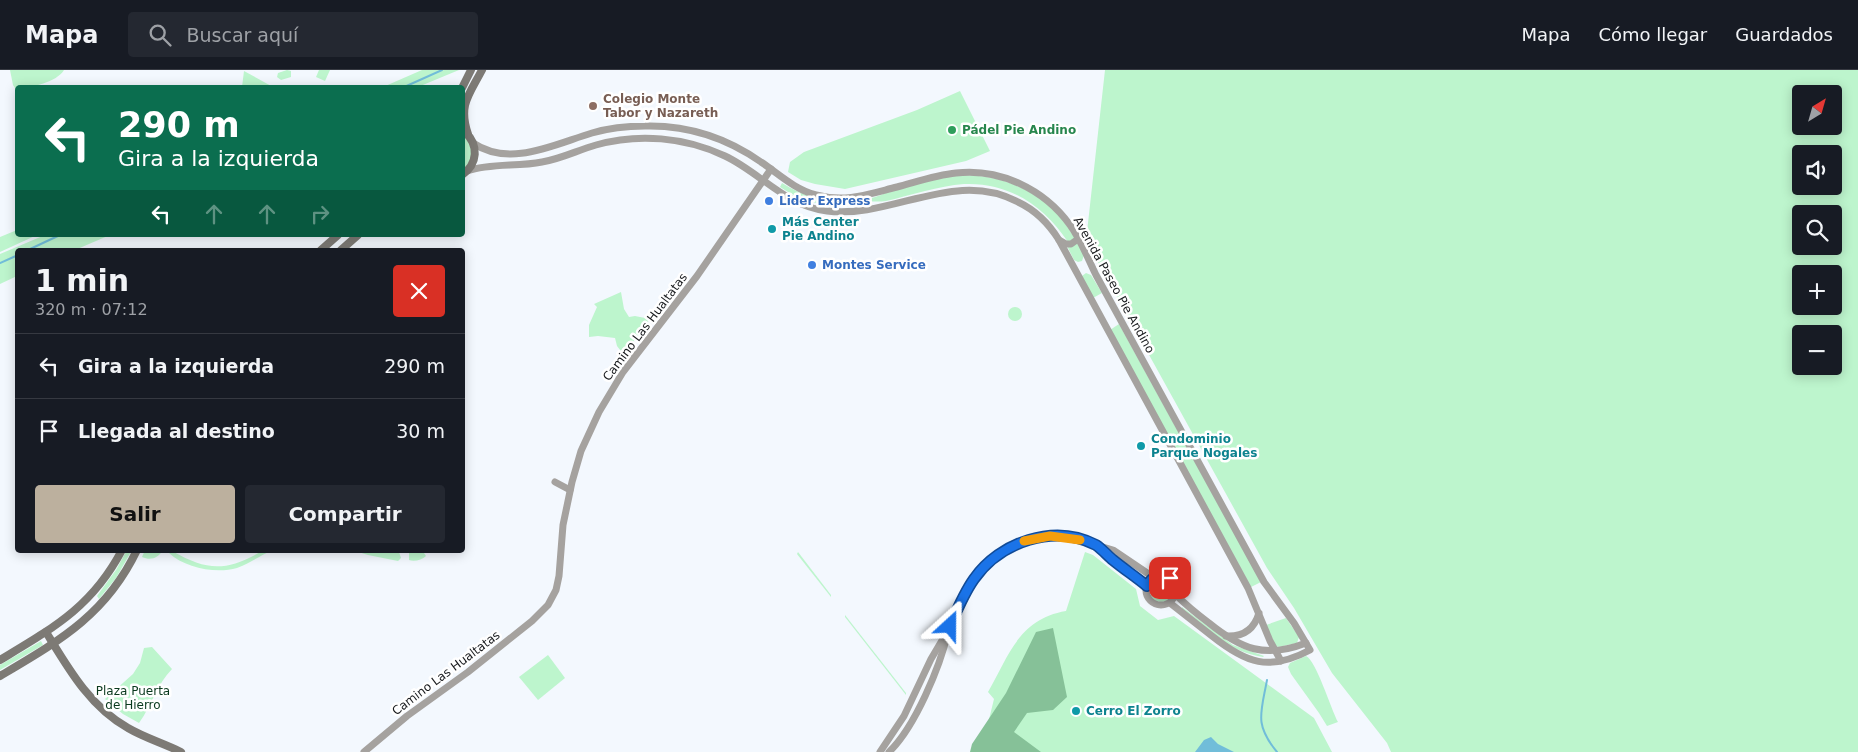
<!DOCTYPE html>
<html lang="es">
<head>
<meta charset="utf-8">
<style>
	:root { --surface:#171b24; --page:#242831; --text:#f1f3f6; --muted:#9ea1a6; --line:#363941; --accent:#bcb09e }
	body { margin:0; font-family:"DejaVu Sans",sans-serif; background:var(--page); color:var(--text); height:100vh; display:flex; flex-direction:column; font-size:19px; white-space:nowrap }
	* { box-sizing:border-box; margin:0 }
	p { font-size:16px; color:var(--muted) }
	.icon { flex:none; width:28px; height:28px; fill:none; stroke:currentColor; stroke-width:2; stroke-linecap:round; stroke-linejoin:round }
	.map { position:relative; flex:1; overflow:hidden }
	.side { position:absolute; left:15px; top:178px; width:450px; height:305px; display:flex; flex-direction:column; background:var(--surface); border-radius:5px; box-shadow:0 2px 12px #0003 }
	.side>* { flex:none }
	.top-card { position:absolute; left:15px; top:15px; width:450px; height:152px; border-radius:5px; box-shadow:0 2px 12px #0003; background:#0b6e4f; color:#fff; overflow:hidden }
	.needle { width:32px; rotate:37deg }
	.buttons { position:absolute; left:1792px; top:15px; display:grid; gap:10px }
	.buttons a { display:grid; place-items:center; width:50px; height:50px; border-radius:5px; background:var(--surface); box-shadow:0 2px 12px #0003; font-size:25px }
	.pin { position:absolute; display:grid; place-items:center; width:42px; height:42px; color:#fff; margin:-21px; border-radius:10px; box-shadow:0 2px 8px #0006 }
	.me { position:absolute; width:55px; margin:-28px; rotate:24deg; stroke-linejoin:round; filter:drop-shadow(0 0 4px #0008) }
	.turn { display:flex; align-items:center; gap:18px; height:105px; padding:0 20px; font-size:22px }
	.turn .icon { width:65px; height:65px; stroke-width:2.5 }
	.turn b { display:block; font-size:35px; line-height:42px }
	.lanes { display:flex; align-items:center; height:48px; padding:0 20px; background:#0003; justify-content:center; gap:25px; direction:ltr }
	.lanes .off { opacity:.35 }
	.round { display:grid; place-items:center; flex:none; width:52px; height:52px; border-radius:5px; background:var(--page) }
	.summary { display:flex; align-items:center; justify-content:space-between; height:85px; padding:0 20px }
	h1 { font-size:30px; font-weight:700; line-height:38px }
	.button { display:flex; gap:10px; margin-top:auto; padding:10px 20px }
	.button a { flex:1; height:58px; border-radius:5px; background:var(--accent); color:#111; font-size:20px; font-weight:700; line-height:58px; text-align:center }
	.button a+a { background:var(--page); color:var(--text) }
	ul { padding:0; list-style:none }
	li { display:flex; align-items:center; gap:15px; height:65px; padding:0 20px; border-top:1px solid var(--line) }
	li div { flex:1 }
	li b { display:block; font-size:19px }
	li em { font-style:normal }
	header { display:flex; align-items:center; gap:30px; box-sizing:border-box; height:70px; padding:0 25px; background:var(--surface); border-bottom:1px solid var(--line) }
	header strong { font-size:24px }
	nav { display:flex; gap:28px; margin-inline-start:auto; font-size:18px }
	.search { width:350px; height:45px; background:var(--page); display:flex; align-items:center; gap:12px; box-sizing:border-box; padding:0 18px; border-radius:5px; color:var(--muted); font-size:19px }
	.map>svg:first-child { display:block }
	.green { fill:#bdf5cd; fill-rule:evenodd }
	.forest { fill:#86c198 }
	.water { fill:#71bdd9 }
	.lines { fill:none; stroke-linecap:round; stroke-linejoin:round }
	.stream { stroke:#71bdd9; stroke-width:2 }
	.tertiary { stroke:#a5a29f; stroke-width:7 }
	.secondary { stroke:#7d7a75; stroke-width:8 }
	.route-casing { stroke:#114b97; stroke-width:12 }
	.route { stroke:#1a73e8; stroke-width:9 }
	.slow { stroke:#f59e0b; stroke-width:9 }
	.education-dot { fill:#8d6e63; stroke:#fff; stroke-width:2 }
	.leisure-dot { fill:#2e9e5b; stroke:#fff; stroke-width:2 }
	.shop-dot { fill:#3f7fe0; stroke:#fff; stroke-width:2 }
	.culture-dot { fill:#0f9aa8; stroke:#fff; stroke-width:2 }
	.labels { text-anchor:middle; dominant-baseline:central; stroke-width:5; stroke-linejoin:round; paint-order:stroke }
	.education-label { font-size:12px; font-weight:bold; fill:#785e54; stroke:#fff; text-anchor:start }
	.leisure-label { font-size:12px; font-weight:bold; fill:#27864d; stroke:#fff; text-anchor:start }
	.shop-label { font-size:12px; font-weight:bold; fill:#366cbe; stroke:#fff; text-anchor:start }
	.culture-label { font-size:12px; font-weight:bold; fill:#0d838f; stroke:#fff; text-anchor:start }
	.street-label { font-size:12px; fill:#181a1d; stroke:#fff }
	.park-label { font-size:12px; fill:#0a391e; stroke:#fff }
</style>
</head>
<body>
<header>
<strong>Mapa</strong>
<div class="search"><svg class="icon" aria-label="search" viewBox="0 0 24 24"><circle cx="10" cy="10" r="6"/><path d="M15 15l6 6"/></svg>Buscar aquí</div>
<nav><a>Mapa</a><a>Cómo llegar</a><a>Guardados</a></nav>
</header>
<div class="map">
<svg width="1858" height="682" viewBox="0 0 1858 682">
	<rect width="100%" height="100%" fill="#f3f8fe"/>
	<!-- green -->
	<g class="green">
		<path d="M10 0H64C57 12 31 18 18 18L17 21 13 15Z"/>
		<path d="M287 0 291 1V7L281 10 277 7 278 3Z"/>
		<path d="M319 0H330L325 11 316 7Z"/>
		<path d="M422 0H459L418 17H383Z"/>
		<path d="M1105 0H1858V682H1391L1387 673 1332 603 1294 538 1267 498 1086 171ZM1801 24H1834V56H1801ZM1801 84H1834V116H1801ZM1801 144H1834V176H1801ZM1801 204H1834V236H1801ZM1801 264H1834V296H1801Z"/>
		<path d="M244 1 273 17H242Z"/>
		<path d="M960 21 990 81 966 91 845 119 815 114 801 110 788 102 790 92 804 82 917 40Z"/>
		<path d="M463 63 470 72 473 86 463 102Z"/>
		<path d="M961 105C998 105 1031 117 1057 143 1064 150 1069 160 1075 168L1068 172C1044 136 1009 112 964 114 938 116 912 125 886 131 880 132 874 131 867 132 862 133 857 135 852 135 827 138 801 131 780 117L782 113C810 131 843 137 875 127 882 125 889 121 897 119 918 113 940 108 961 105Z"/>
		<path d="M17 160 18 165H37L0 182V167Z"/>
		<path d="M45 165H110L75 180H18L17 206 0 214V184Z"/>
		<path d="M1077 172 1084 185 1082 191 1078 192 1074 190 1067 176 1072 177Z"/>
		<path d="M1086 203 1091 205 1102 223 1093 228 1082 206Z"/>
		<path d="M621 222 624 239 629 247 635 246 650 249 624 285 617 276 615 268 598 266 589 267V255L597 237 594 234Z"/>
		<circle cx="1015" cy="244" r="7"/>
		<path d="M1119 254 1261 512 1251 517 1110 260Z"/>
		<path d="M127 480H132L116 508 99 529 97 526 116 500Z"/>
		<path d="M145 480H163C158 488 151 491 142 487Z"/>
		<path d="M264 480H273C261 485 250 493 237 498 216 504 185 498 169 483L172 481C209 502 227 501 264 480Z"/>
		<path d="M352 480C368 480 383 483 399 482L401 488 398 491 368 485Z"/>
		<path d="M422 480 426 486C422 490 414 492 409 490V481Z"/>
		<path d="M798 482 831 525V527L797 484Z"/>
		<path d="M1085 482 1093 485 1136 519 1140 536 1158 550 1174 546 1314 648 1332 682H981L994 629 988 622C1009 585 1019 549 1066 541Z"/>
		<circle cx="1161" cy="521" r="11"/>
		<path d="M1182 537 1233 575 1264 586 1263 587C1229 582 1208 560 1182 539Z"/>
		<path d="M845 545 906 623V625L845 547Z"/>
		<path d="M1286 548 1299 567 1297 573 1278 577 1275 575 1266 555Z"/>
		<path d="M41 571 43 575 0 600V595Z"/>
		<path d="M152 577 172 599C157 614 152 635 139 653L123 644 105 629 133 604 140 593 144 578Z"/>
		<path d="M548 585 565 608 538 630 519 607Z"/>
		<path d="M1306 586C1316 590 1331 639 1338 652L1327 656 1319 643 1291 604 1288 597 1290 593Z"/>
	</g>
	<!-- forest -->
	<path class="forest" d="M1053 558 1067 627 1053 640 1027 643 1014 662 1041 682H970L972 674 1006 623 1036 562Z"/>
	<!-- water -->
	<path class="water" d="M1211 667 1218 674 1234 682H1195L1204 670Z"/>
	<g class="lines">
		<!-- stream -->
		<g class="stream">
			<path d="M402 18 442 0"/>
			<path d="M28 180 60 165"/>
			<path d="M0 193 18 185"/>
			<path d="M1267 610C1261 643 1254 654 1277 682"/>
		</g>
		<!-- tertiary -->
		<g class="tertiary">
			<path d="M473 73C510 98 555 74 592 63 609 58 627 56 645 56 687 55 727 68 761 92 779 104 794 119 816 125 845 133 869 124 897 117 916 112 936 105 956 103 1000 98 1044 119 1070 155 1081 170 1088 189 1096 205L1264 512 1294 553 1310 580C1269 602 1246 593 1212 566 1198 555 1184 544 1170 533"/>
			<path d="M467 101C491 93 517 97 542 92 561 89 578 80 596 75 638 63 685 67 725 86 761 103 785 136 827 141 892 149 955 98 1018 132 1035 140 1049 154 1059 170L1248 518 1270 571 1281 591"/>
			<path d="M1059 170 1066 174H1071L1078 169"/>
			<path d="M555 412 570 420"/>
			<path d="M1098 476 1147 516"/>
			<circle cx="1161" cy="520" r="15"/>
			<path d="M1176 525C1186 535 1197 544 1209 553 1241 579 1265 589 1306 573"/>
			<path d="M1226 566C1242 567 1254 560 1259 543"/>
			<path d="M364 682 407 646 468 602 532 551 548 535 556 520 559 506 563 455 572 412 581 381 599 342 623 302 697 206 771 99"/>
			<path d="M880 682 904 646 931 589 950 557 968 517 979 502 999 484 1015 475 1033 469 1050 466 1069 467 1113 480 1153 507"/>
			<path d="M889 682C915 657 940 597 948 562"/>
		</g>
		<!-- secondary -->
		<g class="secondary">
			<path d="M462 18 471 0"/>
			<path d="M468 64C458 35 469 25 482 0"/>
			<path d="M462 105C478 94 479 75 465 62"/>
			<path d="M321 180 338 165"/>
			<path d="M341 180 358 165"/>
			<path d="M46 562C68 598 90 637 128 658 145 668 163 673 181 682"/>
			<path d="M0 590C53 558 92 537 122 480"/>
			<path d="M0 606C59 571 106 545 137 480"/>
		</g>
	</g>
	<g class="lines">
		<defs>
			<path id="route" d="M950 556C957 540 964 523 974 509 1000 472 1054 453 1096 475 1102 479 1108 486 1113 490 1124 499 1136 507 1147 516 1152 506 1160 503 1170 508"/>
		</defs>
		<!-- route casing -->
		<use href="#route" class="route-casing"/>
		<!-- route -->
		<use href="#route" class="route"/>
		<!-- slow -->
		<path class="slow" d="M1024 471 1050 466 1080 470"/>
	</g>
	<!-- markers -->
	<circle class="education-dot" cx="593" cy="36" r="5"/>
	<circle class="leisure-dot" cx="952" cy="60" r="5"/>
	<g class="shop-dot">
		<circle cx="769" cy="131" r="5"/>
		<circle cx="812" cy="195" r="5"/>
	</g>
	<g class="culture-dot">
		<circle cx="772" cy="159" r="5"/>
		<circle cx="1141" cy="376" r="5"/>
		<circle cx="1076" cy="641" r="5"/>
	</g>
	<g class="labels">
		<!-- education labels -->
		<g class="education-label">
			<text x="603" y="29">Colegio Monte<tspan x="603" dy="14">Tabor y Nazareth</tspan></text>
		</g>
		<!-- leisure labels -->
		<g class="leisure-label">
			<text x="962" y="60">Pádel Pie Andino</text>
		</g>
		<!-- shop labels -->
		<g class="shop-label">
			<text x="779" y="131">Lider Express</text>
			<text x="822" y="195">Montes Service</text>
		</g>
		<!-- culture labels -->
		<g class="culture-label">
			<text x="782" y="152">Más Center<tspan x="782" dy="14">Pie Andino</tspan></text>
			<text x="1151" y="369">Condominio<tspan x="1151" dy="14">Parque Nogales</tspan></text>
			<text x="1086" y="641">Cerro El Zorro</text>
		</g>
		<!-- street labels -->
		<g class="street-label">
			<text transform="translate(1114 215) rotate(61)">Avenida Paseo Pie Andino</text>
			<text transform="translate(645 257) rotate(-53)">Camino Las Hualtatas</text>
			<text transform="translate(446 603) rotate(-37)">Camino Las Hualtatas</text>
		</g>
		<!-- park labels -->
		<g class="park-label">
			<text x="133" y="621">Plaza Puerta<tspan x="133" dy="14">de Hierro</tspan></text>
		</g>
	</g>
</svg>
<div class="buttons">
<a><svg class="needle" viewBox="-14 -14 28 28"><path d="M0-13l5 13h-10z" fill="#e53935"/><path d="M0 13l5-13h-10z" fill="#9ea1a6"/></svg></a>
<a><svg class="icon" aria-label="sound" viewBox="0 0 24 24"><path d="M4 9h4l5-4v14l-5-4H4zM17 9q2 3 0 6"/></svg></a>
<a><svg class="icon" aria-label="search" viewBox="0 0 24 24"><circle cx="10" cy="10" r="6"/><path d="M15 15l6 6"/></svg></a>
<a>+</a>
<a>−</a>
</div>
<div class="pin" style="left:1170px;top:508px;background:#d93025"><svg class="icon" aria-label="arrive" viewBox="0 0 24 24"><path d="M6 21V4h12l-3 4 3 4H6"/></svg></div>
<svg class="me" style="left:950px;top:556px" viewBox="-20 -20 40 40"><path d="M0-17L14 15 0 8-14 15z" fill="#1a73e8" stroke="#fff" stroke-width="4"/></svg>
<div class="top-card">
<div class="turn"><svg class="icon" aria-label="left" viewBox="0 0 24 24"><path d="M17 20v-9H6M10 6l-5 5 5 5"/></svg><div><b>290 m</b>Gira a la izquierda</div></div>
<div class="lanes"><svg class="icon" aria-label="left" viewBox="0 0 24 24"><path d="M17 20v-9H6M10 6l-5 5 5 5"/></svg><svg class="icon off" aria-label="ahead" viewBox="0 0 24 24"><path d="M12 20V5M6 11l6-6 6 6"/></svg><svg class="icon off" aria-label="ahead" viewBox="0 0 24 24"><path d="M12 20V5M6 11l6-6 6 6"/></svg><svg class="icon off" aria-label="right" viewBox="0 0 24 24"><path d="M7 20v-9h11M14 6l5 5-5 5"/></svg></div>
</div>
<section class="side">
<div class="summary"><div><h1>1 min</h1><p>320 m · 07:12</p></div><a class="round" style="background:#d93025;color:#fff"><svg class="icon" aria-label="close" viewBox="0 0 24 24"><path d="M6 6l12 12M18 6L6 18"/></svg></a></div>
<ul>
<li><svg class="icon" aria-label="left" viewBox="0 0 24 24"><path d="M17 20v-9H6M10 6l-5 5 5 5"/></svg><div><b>Gira a la izquierda</b></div><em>290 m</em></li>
<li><svg class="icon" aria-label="arrive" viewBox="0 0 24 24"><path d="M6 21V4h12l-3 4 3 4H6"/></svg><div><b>Llegada al destino</b></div><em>30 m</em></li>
</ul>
<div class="button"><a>Salir</a><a>Compartir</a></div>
</section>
</div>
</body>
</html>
